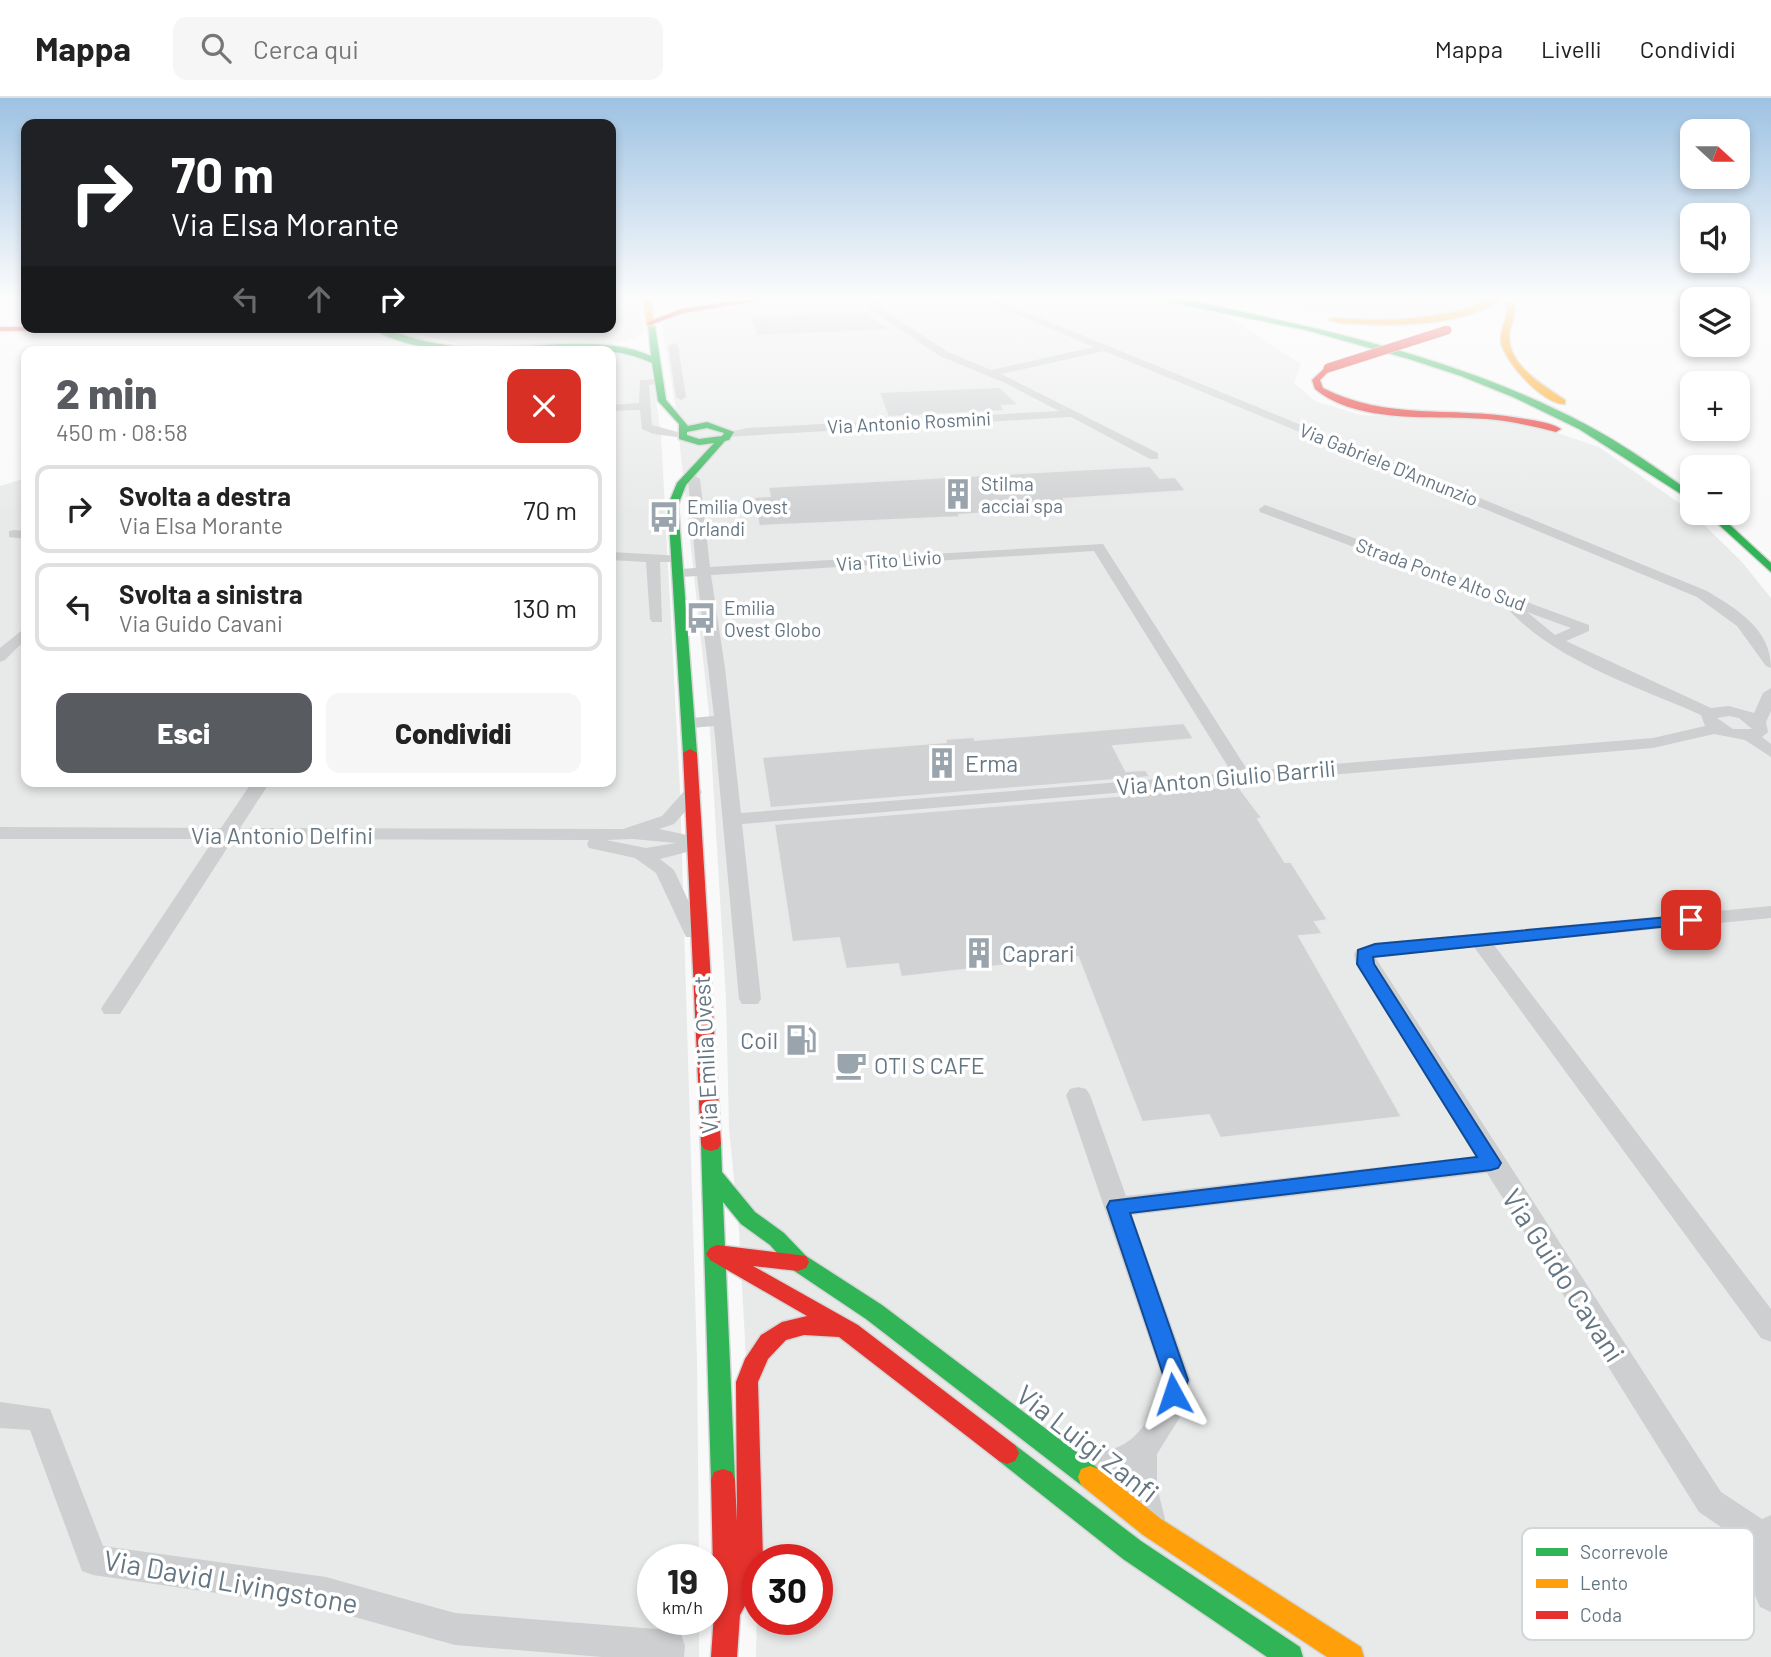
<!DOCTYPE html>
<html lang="it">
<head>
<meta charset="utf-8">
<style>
	:root { --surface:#fff; --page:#f6f6f6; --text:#222; --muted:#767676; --line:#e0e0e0; --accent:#585c60 }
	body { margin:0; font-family:Barlow,sans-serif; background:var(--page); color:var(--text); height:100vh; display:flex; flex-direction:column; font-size:26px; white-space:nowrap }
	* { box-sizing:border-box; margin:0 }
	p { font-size:23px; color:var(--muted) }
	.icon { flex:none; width:38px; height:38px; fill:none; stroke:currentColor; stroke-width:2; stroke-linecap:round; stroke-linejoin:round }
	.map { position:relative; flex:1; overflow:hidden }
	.details { position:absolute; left:21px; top:248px; width:595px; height:441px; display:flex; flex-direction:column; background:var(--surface); border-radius:14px; box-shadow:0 4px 10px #0003 }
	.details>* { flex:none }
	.hud { position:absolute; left:21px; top:21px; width:595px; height:214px; border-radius:14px; box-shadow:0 4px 10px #0003; background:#202124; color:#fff; overflow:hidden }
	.needle { width:46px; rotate:111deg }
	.fabs { position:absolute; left:1680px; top:21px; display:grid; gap:14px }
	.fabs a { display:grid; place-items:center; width:70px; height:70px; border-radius:14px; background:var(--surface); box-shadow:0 4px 10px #0003; font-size:35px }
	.speed { position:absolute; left:637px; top:1446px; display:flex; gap:14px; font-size:35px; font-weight:700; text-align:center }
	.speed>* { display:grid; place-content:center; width:91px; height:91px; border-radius:50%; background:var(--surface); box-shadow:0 4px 10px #0003; line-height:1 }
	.speed small { font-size:18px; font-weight:400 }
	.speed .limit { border:10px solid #d22; background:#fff; color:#111 }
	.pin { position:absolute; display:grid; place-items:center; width:60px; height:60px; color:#fff; margin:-30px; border-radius:14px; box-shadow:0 4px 10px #0006 }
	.me { position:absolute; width:77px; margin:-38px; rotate:355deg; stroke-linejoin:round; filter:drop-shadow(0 0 5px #0008) }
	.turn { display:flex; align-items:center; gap:24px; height:147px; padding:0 35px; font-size:32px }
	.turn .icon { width:91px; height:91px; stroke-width:2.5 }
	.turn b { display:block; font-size:49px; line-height:60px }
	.lanes { display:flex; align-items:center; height:66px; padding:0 35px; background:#0003; justify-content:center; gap:35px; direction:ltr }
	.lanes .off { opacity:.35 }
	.round { display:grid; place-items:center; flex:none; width:74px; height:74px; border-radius:14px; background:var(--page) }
	.headline { display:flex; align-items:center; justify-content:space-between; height:119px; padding:0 35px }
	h1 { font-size:42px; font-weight:800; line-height:52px; color:var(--accent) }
	.cta { display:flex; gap:14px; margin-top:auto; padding:14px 35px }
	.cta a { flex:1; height:80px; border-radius:14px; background:var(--accent); color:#fff; font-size:28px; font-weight:800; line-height:80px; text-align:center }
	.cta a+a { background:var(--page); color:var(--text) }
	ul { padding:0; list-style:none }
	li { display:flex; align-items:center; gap:21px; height:88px; margin:0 14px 10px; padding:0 21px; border:4px solid var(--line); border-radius:14px }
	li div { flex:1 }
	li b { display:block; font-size:26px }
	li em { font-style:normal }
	header { display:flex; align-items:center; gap:42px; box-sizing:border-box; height:98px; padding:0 35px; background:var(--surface); border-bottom:2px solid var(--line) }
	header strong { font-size:33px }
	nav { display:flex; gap:38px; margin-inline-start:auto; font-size:24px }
	.search { width:490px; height:63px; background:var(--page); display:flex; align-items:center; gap:18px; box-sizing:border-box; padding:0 24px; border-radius:14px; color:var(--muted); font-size:26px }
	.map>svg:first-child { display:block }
	.built { fill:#e8e9e9; fill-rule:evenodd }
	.green { fill:#e8ebe6 }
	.building { fill:#d0d2d3; stroke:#e8e8e8; stroke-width:2 }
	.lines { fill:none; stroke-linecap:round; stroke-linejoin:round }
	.fast-casing { stroke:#d5d6d7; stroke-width:3 }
	.slow-casing { stroke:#d5d6d7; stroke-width:3 }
	.jam-casing { stroke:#d5d6d7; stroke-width:3 }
	.street { fill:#cecfd0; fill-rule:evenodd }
	.fast { fill:#30b455; fill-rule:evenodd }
	.slow { fill:#ff9f0a; fill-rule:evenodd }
	.jam { fill:#e5322d; fill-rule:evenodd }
	.jam-bridge-casing { stroke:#d5d6d6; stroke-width:10; stroke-linecap:butt }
	.jam-bridge { stroke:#e5322d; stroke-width:9 }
	.route { fill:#1a73e8; stroke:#114b97; stroke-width:2 }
	.labels { text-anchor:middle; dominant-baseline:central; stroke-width:7; stroke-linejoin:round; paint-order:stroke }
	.far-street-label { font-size:19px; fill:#657683; stroke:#fff }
	.far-poi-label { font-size:19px; fill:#657683; stroke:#fff; text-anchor:start }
	.poi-label { font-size:23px; fill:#657683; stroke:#fff; text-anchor:start }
	.street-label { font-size:23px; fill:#657683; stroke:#fff }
	.near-street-label { font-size:28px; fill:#657683; stroke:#fff }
	.key { fill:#fff; stroke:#d1d6da; stroke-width:2 }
	.key-label { font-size:19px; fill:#657683 }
</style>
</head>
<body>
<header>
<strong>Mappa</strong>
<div class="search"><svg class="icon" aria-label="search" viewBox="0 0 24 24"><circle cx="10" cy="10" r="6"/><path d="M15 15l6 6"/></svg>Cerca qui</div>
<nav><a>Mappa</a><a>Livelli</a><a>Condividi</a></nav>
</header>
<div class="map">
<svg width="1771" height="1559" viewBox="0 0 1771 1559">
	<rect width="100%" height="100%" fill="#f9f9f9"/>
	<!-- built -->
	<g class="built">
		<path d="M611 198H638L643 233 638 238 614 246 470 249 390 229H611Z"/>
		<path d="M795 198H1112L1224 216 1301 266 1294 285 1315 303 1361 317 1496 323 1549 332 1599 349 1688 411 1742 464 1771 500V1559H756L757 1503 745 1242 739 1133 729 1030 726 901 709 616 676 312 662 228 669 218ZM758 1461H817V1521H758Z"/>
		<path d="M622 252 645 257 651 269 661 336 680 693 697 1261 699 1461H653V1521H699V1559H0V388L26 380V684H611V254Z"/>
	</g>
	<!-- green -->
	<path class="green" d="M1201 198H1405L1412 201 1492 198C1447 241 1260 208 1201 198Z"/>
	<!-- building -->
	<g class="building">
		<path d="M611 198H619L624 225 611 226Z"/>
		<path d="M857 213H864L891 232 756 238 750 218Z"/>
		<path d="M1000 289 1019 307 1002 308 1005 313 888 319 879 294Z"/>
		<path d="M1150 368 1160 380 1175 379 1186 393 1064 401 1067 410 959 417 960 419 759 428 754 399 770 398 768 389Z"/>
		<path d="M1184 625 1194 641 1113 648 1126 673 1146 672 1150 679 770 710 762 659 946 644 945 641 974 639 975 642Z"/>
		<path d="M1238 688 1262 720 1258 721 1285 764H1291L1328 822 1315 824 1323 836 1299 838 1402 1019 1220 1040 1209 1017 1142 1024 1078 859 901 879 898 866 846 871 839 840 792 844 774 726Z"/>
	</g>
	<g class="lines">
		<defs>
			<g id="fast">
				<path d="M1139 198C1182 198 1228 211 1270 220 1378 244 1487 274 1585 326 1623 346 1658 371 1692 395V403L1579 331 1513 299 1461 278 1409 261 1306 232Z"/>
				<path d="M648 226 655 228 666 302 688 328 707 324 734 334 729 342 725 343 686 387 678 407 697 655 690 659 683 655 668 407 677 385 714 345 699 347 679 341V326L658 303 652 265C614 247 578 253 537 254 486 255 413 257 369 229 383 229 393 234 406 238 421 243 437 246 453 248 515 255 596 233 651 258ZM707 330 724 335 722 338 699 341 687 337V334Z"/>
				<path d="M1706 415H1717L1771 465V474Z"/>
				<path d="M711 1039 718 1041 721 1046 722 1074 755 1114 784 1135 806 1158 882 1207 1099 1371 1102 1379 1099 1387 1090 1390 1081 1387 866 1221 790 1170 770 1147 741 1126 723 1104 735 1382 732 1390 723 1393 714 1390 711 1382 701 1046 704 1041Z"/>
				<path d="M1007 1344 1015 1347 1141 1443 1300 1549 1303 1559H1267L1123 1461 999 1363 995 1355 999 1347Z"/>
			</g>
			<g id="slow">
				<path d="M643 198H651L654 230 647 228Z"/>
				<path d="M1497 198H1507C1467 227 1408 228 1361 226 1350 226 1338 226 1329 222L1333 220C1390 223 1445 224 1497 198Z"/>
				<path d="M1510 203 1514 205C1517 216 1510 226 1509 237 1508 268 1543 287 1565 302V306C1544 307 1504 264 1501 243 1500 229 1510 218 1506 205Z"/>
				<path d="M1090 1368 1099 1371 1161 1421 1361 1549 1364 1559H1327L1143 1437 1081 1387 1078 1379 1081 1371Z"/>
			</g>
			<g id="jam">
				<path d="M769 198H788L683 215 650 227 646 225 681 211Z"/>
				<path d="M0 229H174L170 231 0 233Z"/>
				<path d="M1328 267 1332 270 1320 282 1323 290C1388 323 1451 308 1519 320 1532 322 1550 324 1561 331L1556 334C1533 328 1510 323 1487 321 1434 317 1359 327 1315 291L1312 282Z"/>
				<path d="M690 651 697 655 721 1046 718 1051 711 1053 704 1051 701 1046 683 655Z"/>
				<path d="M717 1147 806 1158 809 1164 806 1170 798 1173 753 1168 858 1227 1015 1347 1019 1355 1015 1363 1007 1366 999 1363 839 1239 804 1237 786 1242 768 1261 758 1284 763 1461H758V1483L740 1517 737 1559H711L714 1516 711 1382 714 1374 723 1371 732 1374 735 1382 737 1424 736 1284 745 1261 761 1237 782 1224 807 1218 710 1162 706 1156 710 1150Z"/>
			</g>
		</defs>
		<!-- fast casing -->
		<use href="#fast" class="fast-casing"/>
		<!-- slow casing -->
		<use href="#slow" class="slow-casing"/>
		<!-- jam casing -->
		<use href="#jam" class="jam-casing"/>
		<!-- street -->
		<g class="street">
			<path d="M883 198H898L876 207 948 254 991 272 1094 249 976 199 986 198 1707 493C1737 511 1771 531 1771 570L1766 568 1737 528 1697 499 1104 253 1001 276 1158 355V361H1150L1071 319 725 339V335L747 330 1059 313 1005 285 940 258 868 210V202Z"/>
			<path d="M673 245 678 248 686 299 681 302 676 299 668 248Z"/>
			<path d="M663 281V285L649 287 652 327 685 336V340L653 336 642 331 640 312 611 313V307L639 305 640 282Z"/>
			<path d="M694 377 700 381 710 469 1103 446 1248 673 1653 640 1705 628 1701 617C1636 588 1548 561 1502 504L1260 414 1259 411 1265 407 1589 527V533L1566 543 1711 610 1729 608 1754 615 1763 595 1771 590V613L1766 624 1768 634 1762 639 1771 646V659L1745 642 1714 636 1653 650 742 726 761 901 758 906H742L739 901 714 628 691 630 683 625 691 620 714 618 697 478 679 479 672 475 679 471 696 470 688 381ZM1094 453 1232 675 741 715 725 570 711 477ZM1527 514 1571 530 1555 537ZM1729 618 1739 620 1752 631H1733L1717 620Z"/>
			<path d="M14 432 26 433V441L9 439V433Z"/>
			<path d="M611 454 683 458V464H660L662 524H652L650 521 646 464 611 462Z"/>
			<path d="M26 529V541L5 562 0 564V550Z"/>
			<path d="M252 684H270L240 730 623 731 662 718 687 690H699L702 694 699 698 674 726 659 731 701 740 703 744 687 754 660 761 674 772 703 834 700 839H686L656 775 635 760 589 750 587 746 589 742 233 741 120 916H104L101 911 104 906 214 741H0V729L221 730ZM633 741 676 745 646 750 606 742Z"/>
			<path d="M1771 808V820L1494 847 1771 1211V1244L1761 1240 1474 849 1375 859 1721 1394 1762 1421 1771 1417V1514L1760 1509C1751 1489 1745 1470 1749 1448L1699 1414 1487 1075 1132 1117 1191 1282 1180 1319 1157 1356V1389L1165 1421 1161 1431 1150 1436 1139 1431 1127 1389V1373C1108 1380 1088 1384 1069 1377L1064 1367 1069 1357C1082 1352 1094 1355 1107 1352 1140 1347 1156 1311 1163 1282L1066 997 1070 991 1078 989 1086 991 1090 997 1126 1098 1476 1058 1356 866 1354 856 1357 851 1375 845Z"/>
			<path d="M0 1304 50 1311 103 1448 326 1479 455 1515 669 1532 681 1536 685 1548 684 1559H602L455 1547 326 1511 93 1477 82 1473 30 1332 0 1330Z"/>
		</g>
		<!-- fast -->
		<use href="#fast" class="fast"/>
		<!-- slow -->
		<use href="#slow" class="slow"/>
		<!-- jam -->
		<use href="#jam" class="jam"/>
		<defs>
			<path id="jam-bridge" d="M1328 270 1447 232"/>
		</defs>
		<!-- jam-bridge casing -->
		<use href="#jam-bridge" class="jam-bridge-casing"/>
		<!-- jam-bridge -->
		<use href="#jam-bridge" class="jam-bridge"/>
	</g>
	<!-- sky -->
	<linearGradient id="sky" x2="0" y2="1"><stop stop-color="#9dc2e2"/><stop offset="0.48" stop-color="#fcfcfc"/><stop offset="1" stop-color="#fcfcfc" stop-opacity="0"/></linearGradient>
	<rect width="1771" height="416" fill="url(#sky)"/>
	<!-- route -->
	<path class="route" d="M1691 817 1697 818V825L1373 859 1374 866 1501 1065 1498 1070 1491 1072 1130 1115 1188 1282 1181 1303 1173 1306 1165 1303 1161 1296 1165 1282 1107 1109 1110 1103 1477 1059 1357 866 1358 852 1375 846Z"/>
	<!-- icons -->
	<defs>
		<symbol id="building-bare" viewBox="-9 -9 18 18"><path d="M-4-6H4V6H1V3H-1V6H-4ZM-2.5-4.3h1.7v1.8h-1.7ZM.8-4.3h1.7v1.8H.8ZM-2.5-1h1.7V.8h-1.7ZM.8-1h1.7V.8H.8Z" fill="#99a4ac" stroke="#fff" stroke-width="2.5" paint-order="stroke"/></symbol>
		<symbol id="bus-bare" viewBox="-9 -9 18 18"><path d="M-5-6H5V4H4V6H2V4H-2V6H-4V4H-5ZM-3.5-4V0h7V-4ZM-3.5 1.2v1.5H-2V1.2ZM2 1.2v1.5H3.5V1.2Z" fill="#99a4ac" stroke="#fff" stroke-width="2.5" paint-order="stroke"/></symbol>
		<symbol id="fuel-bare" viewBox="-9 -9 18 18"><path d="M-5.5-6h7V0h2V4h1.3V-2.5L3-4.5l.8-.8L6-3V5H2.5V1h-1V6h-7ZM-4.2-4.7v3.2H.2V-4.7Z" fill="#99a4ac" stroke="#fff" stroke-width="2.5" paint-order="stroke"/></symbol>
		<symbol id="cafe-bare" viewBox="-9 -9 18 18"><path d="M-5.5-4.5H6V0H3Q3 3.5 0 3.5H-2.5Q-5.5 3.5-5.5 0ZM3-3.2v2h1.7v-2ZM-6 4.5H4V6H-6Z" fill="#99a4ac" stroke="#fff" stroke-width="2.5" paint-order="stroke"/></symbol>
	</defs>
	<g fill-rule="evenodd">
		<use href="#building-bare" x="936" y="374" width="44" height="44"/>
		<use href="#bus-bare" x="642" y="397" width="44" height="44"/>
		<use href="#bus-bare" x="679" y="498" width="44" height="44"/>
		<use href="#building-bare" x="920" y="643" width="44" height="44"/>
		<use href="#building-bare" x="957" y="833" width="44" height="44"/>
		<use href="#fuel-bare" x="779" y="920" width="44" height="44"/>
		<use href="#cafe-bare" x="829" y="945" width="44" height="44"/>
	</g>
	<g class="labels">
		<!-- far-street labels -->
		<g class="far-street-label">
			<text transform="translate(909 324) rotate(-3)">Via Antonio Rosmini</text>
			<text transform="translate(1389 366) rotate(22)">Via Gabriele D'Annunzio</text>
			<text transform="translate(889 462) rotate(-4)">Via Tito Livio</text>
			<text transform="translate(1441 476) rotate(20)">Strada Ponte Alto Sud</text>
		</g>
		<!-- far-poi labels -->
		<g class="far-poi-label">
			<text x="981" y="385">Stilma<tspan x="981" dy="22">acciai spa</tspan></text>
			<text x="687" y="408">Emilia Ovest<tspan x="687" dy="22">Orlandi</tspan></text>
			<text x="724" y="509">Emilia<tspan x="724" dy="22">Ovest Globo</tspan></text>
		</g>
		<!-- poi labels -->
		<g class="poi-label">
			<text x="965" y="665">Erma</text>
			<text x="1002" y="855">Caprari</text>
			<text x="778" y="942" text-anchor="end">Coil</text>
			<text x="874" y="967">OTI S CAFE</text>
		</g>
		<!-- street labels -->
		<g class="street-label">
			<text transform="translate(1226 679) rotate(-5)">Via Anton Giulio Barrili</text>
			<text x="282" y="737">Via Antonio Delfini</text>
			<text transform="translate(705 957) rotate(-93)">Via Emilia Ovest</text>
		</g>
		<!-- near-street labels -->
		<g class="near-street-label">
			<text transform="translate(1564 1177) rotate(57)">Via Guido Cavani</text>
			<text transform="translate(1088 1345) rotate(38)">Via Luigi Zanfi</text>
			<text transform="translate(231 1483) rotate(10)">Via David Livingstone</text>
		</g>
	</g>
	<!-- legend -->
	<rect x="1522" y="1430" width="232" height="112" rx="10" class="key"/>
	<rect x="1536" y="1450" width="32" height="8" fill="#30b455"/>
	<rect x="1536" y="1481" width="32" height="9" fill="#ff9f0a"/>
	<rect x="1536" y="1513" width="32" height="8" fill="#e5322d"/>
	<g class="key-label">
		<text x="1580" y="1461">Scorrevole</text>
		<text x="1580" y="1492">Lento</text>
		<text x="1580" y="1524">Coda</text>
	</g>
</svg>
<div class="fabs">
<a><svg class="needle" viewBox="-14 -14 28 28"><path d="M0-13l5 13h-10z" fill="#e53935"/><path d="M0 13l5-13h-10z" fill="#767676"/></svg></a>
<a><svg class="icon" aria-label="sound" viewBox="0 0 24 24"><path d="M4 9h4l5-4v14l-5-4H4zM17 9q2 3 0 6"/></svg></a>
<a><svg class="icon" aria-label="layers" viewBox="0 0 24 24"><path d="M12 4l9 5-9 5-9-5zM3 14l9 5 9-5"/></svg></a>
<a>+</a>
<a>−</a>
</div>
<div class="speed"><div>19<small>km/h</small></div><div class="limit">30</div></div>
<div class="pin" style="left:1691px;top:822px;background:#d93025"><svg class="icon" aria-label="arrive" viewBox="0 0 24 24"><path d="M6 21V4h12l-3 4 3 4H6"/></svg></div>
<svg class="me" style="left:1173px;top:1296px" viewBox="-20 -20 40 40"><path d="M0-17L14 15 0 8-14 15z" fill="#1a73e8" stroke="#fff" stroke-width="4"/></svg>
<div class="hud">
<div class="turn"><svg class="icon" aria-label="right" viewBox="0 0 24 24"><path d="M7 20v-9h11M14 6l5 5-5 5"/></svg><div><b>70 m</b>Via Elsa Morante</div></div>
<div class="lanes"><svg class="icon off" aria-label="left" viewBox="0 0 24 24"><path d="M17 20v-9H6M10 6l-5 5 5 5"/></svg><svg class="icon off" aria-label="ahead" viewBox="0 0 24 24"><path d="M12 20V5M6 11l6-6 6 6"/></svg><svg class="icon" aria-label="right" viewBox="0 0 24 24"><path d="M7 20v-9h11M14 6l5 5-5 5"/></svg></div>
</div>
<section class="details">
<div class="headline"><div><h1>2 min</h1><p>450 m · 08:58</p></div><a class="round" style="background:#d93025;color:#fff"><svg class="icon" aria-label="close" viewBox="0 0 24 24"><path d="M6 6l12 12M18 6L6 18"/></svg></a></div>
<ul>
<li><svg class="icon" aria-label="right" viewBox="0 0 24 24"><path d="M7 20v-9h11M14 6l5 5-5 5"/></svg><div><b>Svolta a destra</b><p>Via Elsa Morante</p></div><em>70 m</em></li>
<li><svg class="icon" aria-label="left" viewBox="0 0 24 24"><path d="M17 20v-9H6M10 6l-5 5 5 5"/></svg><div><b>Svolta a sinistra</b><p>Via Guido Cavani</p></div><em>130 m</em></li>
</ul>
<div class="cta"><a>Esci</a><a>Condividi</a></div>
</section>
</div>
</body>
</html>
